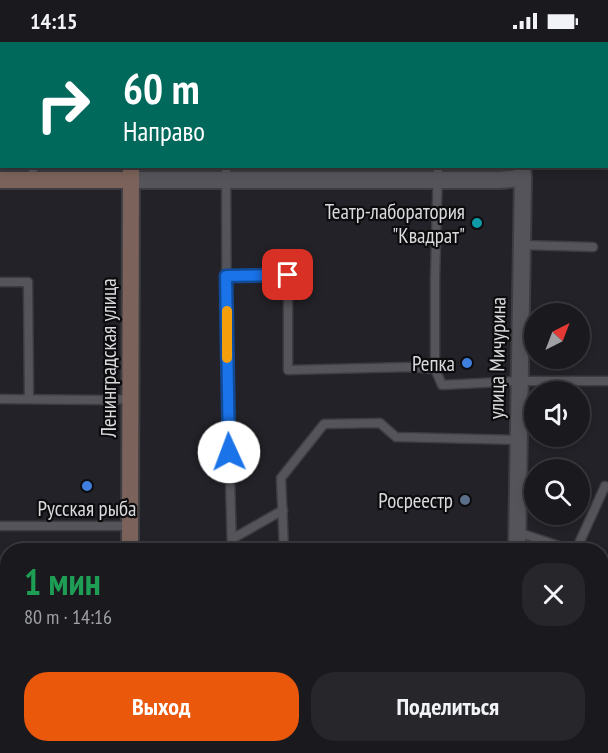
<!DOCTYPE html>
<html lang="ru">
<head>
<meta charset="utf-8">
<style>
	:root { --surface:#1a1a1e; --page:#27272b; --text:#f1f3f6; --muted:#9fa1a4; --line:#38383c; --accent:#ea580c }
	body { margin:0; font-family:"PT Sans Narrow",sans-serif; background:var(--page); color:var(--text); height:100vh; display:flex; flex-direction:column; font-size:22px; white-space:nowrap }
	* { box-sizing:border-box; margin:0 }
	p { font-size:20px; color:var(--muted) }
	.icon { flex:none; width:33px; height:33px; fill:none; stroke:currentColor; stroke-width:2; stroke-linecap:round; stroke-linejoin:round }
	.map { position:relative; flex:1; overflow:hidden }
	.drawer { position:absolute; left:0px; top:501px; width:609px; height:210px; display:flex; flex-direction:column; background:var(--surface); border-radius:24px 24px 0 0; box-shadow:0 3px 9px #0003,0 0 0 2px var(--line) }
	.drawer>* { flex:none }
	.hud { position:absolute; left:0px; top:0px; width:609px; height:126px; box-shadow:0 3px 9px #0003,0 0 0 2px var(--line); background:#00695c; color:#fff; overflow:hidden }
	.needle { width:39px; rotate:42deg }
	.fabs { position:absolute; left:524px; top:261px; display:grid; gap:12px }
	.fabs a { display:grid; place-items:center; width:66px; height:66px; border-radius:50%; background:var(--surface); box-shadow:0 3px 9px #0003,0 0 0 2px var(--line); font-size:30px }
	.pin { position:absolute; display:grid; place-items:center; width:51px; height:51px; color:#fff; margin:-26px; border-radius:12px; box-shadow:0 3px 9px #0006 }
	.me { position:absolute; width:66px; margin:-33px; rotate:358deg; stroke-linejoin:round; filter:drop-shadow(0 0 4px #0008) }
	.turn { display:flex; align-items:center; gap:21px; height:126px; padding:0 24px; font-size:27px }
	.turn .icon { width:78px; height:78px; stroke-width:2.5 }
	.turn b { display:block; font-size:42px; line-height:51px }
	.round { display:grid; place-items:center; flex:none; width:63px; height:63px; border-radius:24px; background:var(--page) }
	.head { display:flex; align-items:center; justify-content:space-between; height:102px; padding:0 24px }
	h1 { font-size:36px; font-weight:800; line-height:45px; color:#1e9e55 }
	.cta { display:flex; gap:12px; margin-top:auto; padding:12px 24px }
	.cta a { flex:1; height:69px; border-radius:24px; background:var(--accent); color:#fff; font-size:24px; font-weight:800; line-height:69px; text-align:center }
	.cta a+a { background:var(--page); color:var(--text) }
	.status { display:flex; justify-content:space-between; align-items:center; height:42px; padding:0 30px; background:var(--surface); direction:ltr }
	.status svg { height:16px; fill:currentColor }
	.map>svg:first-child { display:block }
	.green { fill:#19531c }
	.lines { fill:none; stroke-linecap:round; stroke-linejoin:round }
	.service-casing { stroke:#3d3d41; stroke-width:11 }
	.minor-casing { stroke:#3d3d41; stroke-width:20 }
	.tertiary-casing { stroke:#3d3d41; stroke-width:20 }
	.secondary-casing { stroke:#3d3d41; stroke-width:20 }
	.service { stroke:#54545a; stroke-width:8 }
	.minor { stroke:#54545a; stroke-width:16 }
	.tertiary { stroke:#54545a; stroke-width:16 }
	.secondary { stroke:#7b625a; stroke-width:16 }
	.route-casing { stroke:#114b97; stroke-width:15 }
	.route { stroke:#1a73e8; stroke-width:10 }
	.slow { stroke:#f59e0b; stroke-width:10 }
	.culture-dot { fill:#0f9aa8; stroke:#0c0c0e; stroke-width:2 }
	.shop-dot { fill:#3f7fe0; stroke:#0c0c0e; stroke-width:2 }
	.service-dot { fill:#5c6f8a; stroke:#0c0c0e; stroke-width:2 }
	.labels { text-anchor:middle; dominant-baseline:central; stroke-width:4.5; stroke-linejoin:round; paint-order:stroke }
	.poi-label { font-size:21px; fill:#dad9dd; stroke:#0c0c0e; text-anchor:end }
	.street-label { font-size:21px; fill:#dad9dd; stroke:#0c0c0e }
</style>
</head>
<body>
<div class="status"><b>14:15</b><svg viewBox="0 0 49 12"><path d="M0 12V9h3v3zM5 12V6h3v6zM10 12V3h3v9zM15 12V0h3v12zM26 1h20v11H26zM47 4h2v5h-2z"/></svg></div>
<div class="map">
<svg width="608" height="711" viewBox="0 0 608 711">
	<rect width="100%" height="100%" fill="#232228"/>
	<!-- green -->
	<g class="green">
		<path d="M0 586H7V701L0 699Z"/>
		<path d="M602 622 608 624V711H555L559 704H602Z"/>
	</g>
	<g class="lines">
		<defs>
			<g id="service">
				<path d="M438 0V2"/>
				<path d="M41 2V0"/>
				<path d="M228 2V0"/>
				<path d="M0 52H2"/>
				<path d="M33 124V138"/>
				<path d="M226 124 227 330 232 508"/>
				<path d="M522 203 593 205"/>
				<path d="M226 234 288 233V328L410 325 435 327V237L438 124"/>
				<path d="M0 240H28L29 357"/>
				<path d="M435 327 442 343 519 339H608"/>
				<path d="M0 357 104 358 130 357"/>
				<path d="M0 484H130"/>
				<path d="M517 490 571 508"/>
				<path d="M232 497 283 468"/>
				<path d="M284 508 281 436 324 382 380 381 396 395 519 398"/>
				<path d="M576 508 605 444 608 445"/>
				<path d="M602 519 608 521"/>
				<path d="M602 595 608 597"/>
				<path d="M442 704 474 711"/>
				<path d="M475 711 486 704"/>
			</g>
			<path id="minor" d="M517 508 523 136"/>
			<g id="tertiary">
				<path d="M524 2V0"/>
				<path d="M131 138H500L523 136 522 124"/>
			</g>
			<g id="secondary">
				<path d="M131 2V0"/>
				<path d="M0 138H131"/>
				<path d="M130 508 131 124"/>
				<path d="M131 704V711"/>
			</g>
		</defs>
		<!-- service casing -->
		<use href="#service" class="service-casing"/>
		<!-- minor casing -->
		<use href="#minor" class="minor-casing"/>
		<!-- tertiary casing -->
		<use href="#tertiary" class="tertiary-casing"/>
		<!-- secondary casing -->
		<use href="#secondary" class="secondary-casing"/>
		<!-- service -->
		<use href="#service" class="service"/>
		<!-- minor -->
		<use href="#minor" class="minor"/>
		<!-- tertiary -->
		<use href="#tertiary" class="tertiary"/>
		<!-- secondary -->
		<use href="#secondary" class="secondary"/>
	</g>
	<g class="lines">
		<defs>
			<path id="route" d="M229 410 226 234 288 233"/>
		</defs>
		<!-- route casing -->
		<use href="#route" class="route-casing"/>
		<!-- route -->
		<use href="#route" class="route"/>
		<!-- slow -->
		<path class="slow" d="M227 269V316"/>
	</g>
	<!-- markers -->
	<circle class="culture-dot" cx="477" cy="181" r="6"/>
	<g class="shop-dot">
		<circle cx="467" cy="321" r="6"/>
		<circle cx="87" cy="444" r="6"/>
	</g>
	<circle class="service-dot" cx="465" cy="458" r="6"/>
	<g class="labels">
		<!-- poi labels -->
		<g class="poi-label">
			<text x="465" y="169">Театр-лаборатория<tspan x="465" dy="24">"Квадрат"</tspan></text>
			<text x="455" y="321">Репка</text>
			<text x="453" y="458">Росреестр</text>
			<text x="87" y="466" text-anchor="middle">Русская рыба</text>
		</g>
		<!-- street labels -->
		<g class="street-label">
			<text transform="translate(108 316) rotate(-90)">Ленинградская улица</text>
			<text transform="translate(497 316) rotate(-89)">улица Мичурина</text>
		</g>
	</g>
</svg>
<div class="fabs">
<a><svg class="needle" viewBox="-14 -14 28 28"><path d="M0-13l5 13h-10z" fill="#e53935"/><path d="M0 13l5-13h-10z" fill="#9fa1a4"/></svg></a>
<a><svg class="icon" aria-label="sound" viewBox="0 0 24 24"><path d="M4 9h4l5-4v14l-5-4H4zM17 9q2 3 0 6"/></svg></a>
<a><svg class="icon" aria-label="search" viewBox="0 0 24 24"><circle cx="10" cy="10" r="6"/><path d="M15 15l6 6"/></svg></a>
</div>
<div class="pin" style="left:288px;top:233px;background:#d93025"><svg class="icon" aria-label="arrive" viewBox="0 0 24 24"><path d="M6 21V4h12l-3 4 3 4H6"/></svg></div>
<svg class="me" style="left:229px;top:410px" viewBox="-20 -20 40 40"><circle r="19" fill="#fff"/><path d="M0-13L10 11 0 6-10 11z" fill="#1a73e8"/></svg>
<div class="hud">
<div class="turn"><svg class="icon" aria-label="right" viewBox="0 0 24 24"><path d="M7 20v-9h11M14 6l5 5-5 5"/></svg><div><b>60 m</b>Направо</div></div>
</div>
<section class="drawer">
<div class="head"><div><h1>1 мин</h1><p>80 m · 14:16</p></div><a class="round"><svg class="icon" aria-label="close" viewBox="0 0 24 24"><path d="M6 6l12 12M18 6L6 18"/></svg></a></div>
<div class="cta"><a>Выход</a><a>Поделиться</a></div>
</section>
</div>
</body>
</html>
